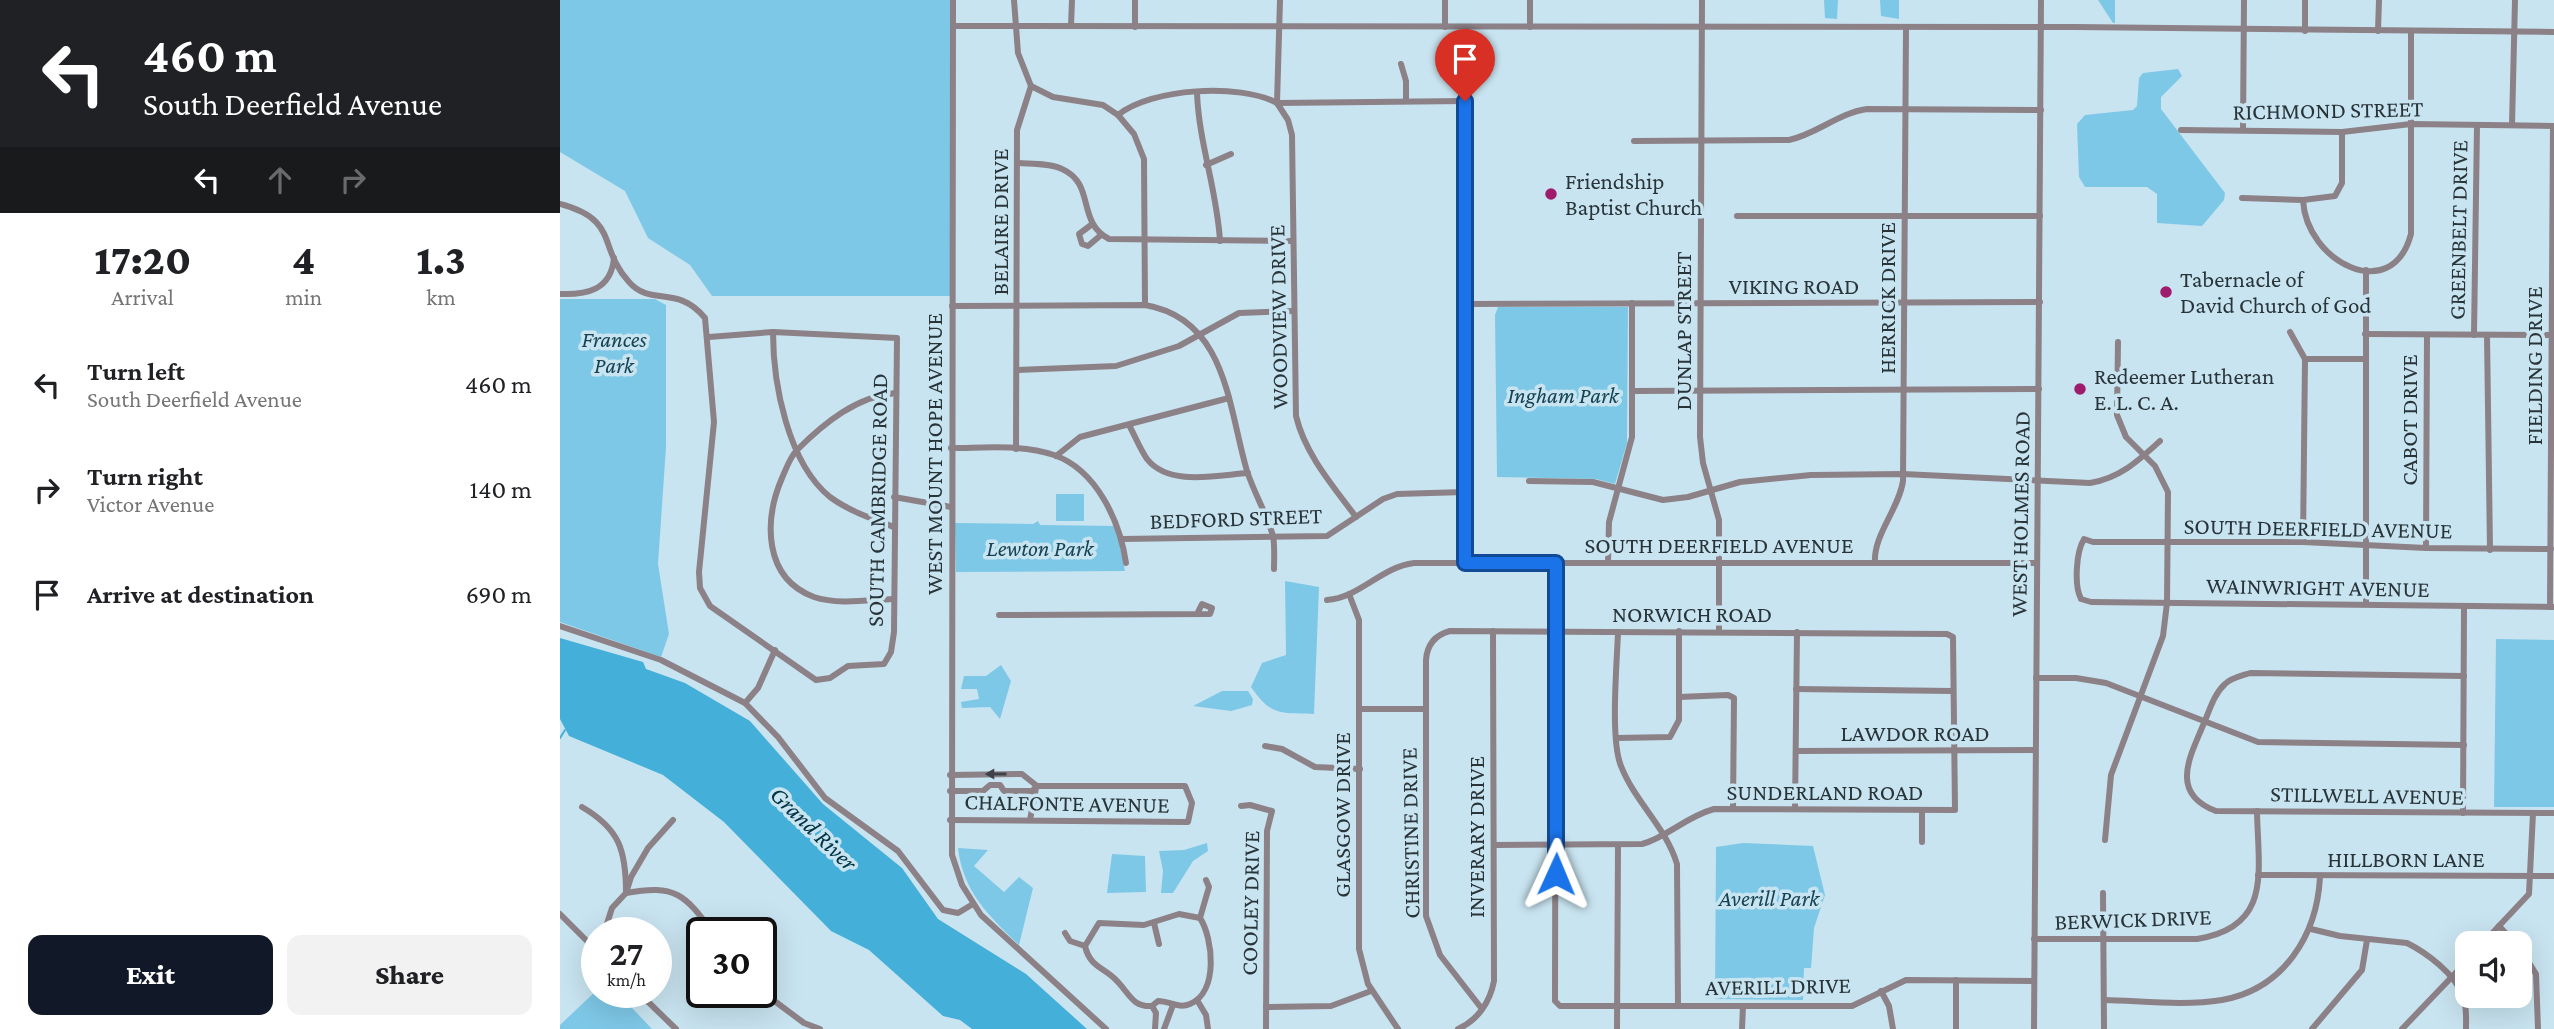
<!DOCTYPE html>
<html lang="en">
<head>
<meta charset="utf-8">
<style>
	:root { --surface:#fff; --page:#f2f2f2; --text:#202124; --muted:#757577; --accent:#111827 }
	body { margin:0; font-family:"Crimson Pro",serif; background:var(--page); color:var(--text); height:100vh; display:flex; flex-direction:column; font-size:26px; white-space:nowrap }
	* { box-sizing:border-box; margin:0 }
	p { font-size:23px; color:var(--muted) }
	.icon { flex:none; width:38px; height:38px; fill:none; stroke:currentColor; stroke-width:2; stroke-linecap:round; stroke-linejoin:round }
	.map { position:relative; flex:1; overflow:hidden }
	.panel { display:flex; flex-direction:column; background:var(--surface); width:560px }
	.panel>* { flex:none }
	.guide { background:#202124; color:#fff; overflow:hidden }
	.buttons { position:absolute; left:1895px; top:931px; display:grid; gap:14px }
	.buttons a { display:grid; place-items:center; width:77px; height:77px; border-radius:14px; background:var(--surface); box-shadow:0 7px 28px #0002; font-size:35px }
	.speed { position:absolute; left:21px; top:917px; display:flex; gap:14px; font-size:35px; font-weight:700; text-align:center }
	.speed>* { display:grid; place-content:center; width:91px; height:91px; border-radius:50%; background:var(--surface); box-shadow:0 7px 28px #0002; line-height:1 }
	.speed small { font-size:18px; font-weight:400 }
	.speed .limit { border:4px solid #111; border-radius:10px; background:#fff; color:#111 }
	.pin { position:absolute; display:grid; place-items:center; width:60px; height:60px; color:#fff; margin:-72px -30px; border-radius:50% 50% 50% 0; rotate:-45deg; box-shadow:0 0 7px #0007 }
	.pin .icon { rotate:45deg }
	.me { position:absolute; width:77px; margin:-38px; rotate:1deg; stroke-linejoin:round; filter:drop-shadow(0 0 5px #0008) }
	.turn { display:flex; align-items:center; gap:24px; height:147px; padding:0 28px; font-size:32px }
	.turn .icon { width:91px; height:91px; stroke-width:2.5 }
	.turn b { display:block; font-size:49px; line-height:60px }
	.lanes { display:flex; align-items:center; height:66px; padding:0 28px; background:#0003; justify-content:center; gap:35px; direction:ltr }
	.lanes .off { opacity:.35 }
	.eta { display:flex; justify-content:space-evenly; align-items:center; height:119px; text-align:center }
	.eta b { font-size:42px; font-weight:800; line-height:49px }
	.primary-button { display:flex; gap:14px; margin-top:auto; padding:14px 28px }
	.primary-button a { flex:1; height:80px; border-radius:14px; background:var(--accent); color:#fff; font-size:28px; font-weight:800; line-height:80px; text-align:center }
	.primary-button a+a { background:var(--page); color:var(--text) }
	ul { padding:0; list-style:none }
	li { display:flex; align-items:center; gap:21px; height:105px; padding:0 28px }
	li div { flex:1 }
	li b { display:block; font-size:26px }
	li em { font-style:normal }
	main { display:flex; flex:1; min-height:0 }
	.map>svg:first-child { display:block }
	.green { fill:#7ec8e7 }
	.water { fill:#44b0d9 }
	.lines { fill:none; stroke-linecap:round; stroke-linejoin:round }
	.stream { stroke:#44b0d9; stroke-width:2 }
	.minor { stroke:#8c8186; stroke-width:6 }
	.oneway { fill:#3d4348 }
	.route-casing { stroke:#114b97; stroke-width:18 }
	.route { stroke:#1a73e8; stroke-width:12 }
	.poi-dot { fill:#9f1c6d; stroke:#c8e4f0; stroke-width:2.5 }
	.labels { text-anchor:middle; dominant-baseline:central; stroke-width:7; stroke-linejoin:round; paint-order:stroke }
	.street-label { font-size:23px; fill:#293439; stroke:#c8e4f0 }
	.poi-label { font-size:23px; fill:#293439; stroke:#c8e4f0; text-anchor:start }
	.park-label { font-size:23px; font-style:italic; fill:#154354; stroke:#c8e4f0 }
	.water-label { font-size:24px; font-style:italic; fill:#003242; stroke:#c8e4f0 }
</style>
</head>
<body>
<main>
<section class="panel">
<div class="guide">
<div class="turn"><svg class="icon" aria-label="left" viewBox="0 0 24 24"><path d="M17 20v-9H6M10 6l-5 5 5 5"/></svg><div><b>460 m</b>South Deerfield Avenue</div></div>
<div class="lanes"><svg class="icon" aria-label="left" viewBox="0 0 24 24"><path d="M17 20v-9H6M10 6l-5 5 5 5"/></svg><svg class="icon off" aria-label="ahead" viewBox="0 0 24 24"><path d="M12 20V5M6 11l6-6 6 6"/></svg><svg class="icon off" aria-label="right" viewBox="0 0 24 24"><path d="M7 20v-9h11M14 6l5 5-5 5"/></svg></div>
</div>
<div class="eta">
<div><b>17:20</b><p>Arrival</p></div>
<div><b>4</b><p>min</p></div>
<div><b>1.3</b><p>km</p></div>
</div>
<ul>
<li><svg class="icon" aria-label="left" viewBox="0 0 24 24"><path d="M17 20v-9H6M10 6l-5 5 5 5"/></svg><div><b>Turn left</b><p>South Deerfield Avenue</p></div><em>460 m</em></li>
<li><svg class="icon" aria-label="right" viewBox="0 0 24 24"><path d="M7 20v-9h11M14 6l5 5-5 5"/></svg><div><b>Turn right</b><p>Victor Avenue</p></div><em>140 m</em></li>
<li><svg class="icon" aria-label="arrive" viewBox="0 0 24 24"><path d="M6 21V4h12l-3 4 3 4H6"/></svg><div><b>Arrive at destination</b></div><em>690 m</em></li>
</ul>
<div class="primary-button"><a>Exit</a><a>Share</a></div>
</section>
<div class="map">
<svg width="1994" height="1029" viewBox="0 0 1994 1029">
	<rect width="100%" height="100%" fill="#c8e4f0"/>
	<!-- green -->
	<g class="green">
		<path d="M0 0H393L392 296H152L130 265 88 238 65 191 0 152Z"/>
		<path d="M1264 0H1278L1277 19 1265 18Z"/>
		<path d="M1320 0H1339V19L1321 16Z"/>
		<path d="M1538 0H1555V23H1553Z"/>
		<path d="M1618 69 1622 76 1601 97V109L1665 193 1664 200 1642 226 1597 223V194L1587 187H1525L1519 177 1517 124 1525 115 1573 110 1577 106 1579 78 1583 73Z"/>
		<path d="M0 299H95L106 305V447L98 564 109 634 101 657 0 622Z"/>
		<path d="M938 307H1068L1067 443 1055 484 1036 479 937 477 935 315Z"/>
		<rect x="496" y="494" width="28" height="27"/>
		<path d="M478 521 480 525 556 526 565 571 396 572 395 523 473 524Z"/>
		<path d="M725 581 759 587 754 714C720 713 711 716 691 687L702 663 726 655Z"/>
		<path d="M1936 639 1994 640V807H1934Z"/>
		<path d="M441 665 451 681 440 719 430 707 402 708 401 702 419 699 417 689H401L404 676H426Z"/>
		<path d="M662 691H688L693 699 692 705 671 711 633 706Z"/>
		<path d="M647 843 648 851 633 861 613 893H601L603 871 599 851 624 850Z"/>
		<path d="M1183 843 1253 846 1265 895 1254 928 1251 968H1244L1243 1000 1155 999 1156 847Z"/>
		<path d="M398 848 428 850 414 866 444 892 459 877 473 888 459 945C429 916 403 892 398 848Z"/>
		<path d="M552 854 585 856 586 892 547 893Z"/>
		<path d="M37 990 57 992 92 1029H0V1025Z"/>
	</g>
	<!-- water -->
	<path class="water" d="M0 638 83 662 86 669 125 683 190 721 263 804 342 868 378 919 466 974 527 1029H412L400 1020 383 1016 309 950 271 931 164 822 103 775 9 736 0 719Z"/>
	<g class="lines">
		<!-- stream -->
		<path class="stream" d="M0 738 5 730"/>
		<!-- minor -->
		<g class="minor">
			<path d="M393 0 392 855 402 885 421 915 546 1029"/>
			<path d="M454 0 458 53 471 86 457 130 456 449"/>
			<path d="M720 0 717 103 728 120 732 135 736 416C745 454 773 486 796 517"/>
			<path d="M885 0V27"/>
			<path d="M1142 0 1140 437 1143 463 1159 520V631"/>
			<path d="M393 26 1515 27 1994 32"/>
			<path d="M511 26 512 0"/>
			<path d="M575 27V0"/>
			<path d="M970 27V0"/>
			<path d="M1745 31V0"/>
			<path d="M1818 31 1819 0"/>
			<path d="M841 64 846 81V101"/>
			<path d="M471 86 493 97 543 105 558 115 574 134 584 159 585 305"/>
			<path d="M637 93C639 144 657 190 660 241"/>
			<path d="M558 115C591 88 680 83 717 103L905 101"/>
			<path d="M1952 125 1955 0"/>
			<path d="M1621 130 1782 132 1851 124 1994 126"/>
			<path d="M1683 130 1684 0"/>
			<path d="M1074 141 1229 140C1257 134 1278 113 1307 109L1481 110"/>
			<path d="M458 163C471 164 490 163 502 169 536 184 516 222 549 239L733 241"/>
			<path d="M646 165 671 154"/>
			<path d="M1682 198 1743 200 1775 196 1782 183V132"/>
			<path d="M1743 200C1746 262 1832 306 1851 234V32"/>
			<path d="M0 204C60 220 37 247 69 282 91 307 117 284 145 318L154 422 139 572 140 588 150 606 256 680 270 678 288 666 324 664 331 652 334 632 337 338 213 332 149 337"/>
			<path d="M1177 216H1480"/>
			<path d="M531 225 519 234 522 244 528 246 541 235"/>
			<path d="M0 294C27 295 51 290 54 258"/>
			<path d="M905 304 1480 302"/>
			<path d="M392 306 585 305C667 319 668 407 687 471 694 493 707 514 713 536 715 546 714 558 714 569"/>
			<path d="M213 332C213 384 228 463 270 497 289 511 312 519 334 527"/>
			<path d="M1730 332 1745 359 1743 542"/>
			<path d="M1805 334 1991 335"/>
			<path d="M1914 335 1917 125"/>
			<path d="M1927 335 1930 550"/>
			<path d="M1745 359H1805"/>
			<path d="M457 370 556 366 619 346 679 313 734 311"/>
			<path d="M1072 391 1479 389"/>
			<path d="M569 425C575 436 580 449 587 459 609 487 658 475 688 473"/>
			<path d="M391 448C424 448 462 444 494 455 537 470 560 522 566 563"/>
			<path d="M496 456 520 437 669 398"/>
			<path d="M969 481 1033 482 1103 500 1128 497 1180 482 1251 475 1343 474 1530 483C1560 478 1578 461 1600 441"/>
			<path d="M334 497 391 507"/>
			<path d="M562 539 767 536 823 499 837 494 905 492"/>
			<path d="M1866 548 1867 335"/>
			<path d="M1991 549 1866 548 1743 542H1533L1524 539C1516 552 1514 586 1521 599L1531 602 1994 607"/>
			<path d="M905 563 906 27"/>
			<path d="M996 563 995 991V1001L1000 1006H1292L1346 980 1474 981"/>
			<path d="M1048 563 1049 522 1072 437V303"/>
			<path d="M1315 563C1313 535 1339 509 1343 481L1346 28"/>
			<path d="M789 594 799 620V949L808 984 838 1029"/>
			<path d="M333 599C308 600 278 605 254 597 203 578 204 520 222 478 226 469 230 457 237 450 264 423 297 396 336 393"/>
			<path d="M767 600C799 598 821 567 854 563H1476"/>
			<path d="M1806 604V270"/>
			<path d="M1990 607 1993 126"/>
			<path d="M439 615 650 614 652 608 642 604 637 614"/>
			<path d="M0 626 101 660 185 703 218 737 265 798 338 851 383 910 398 913 413 904"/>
			<path d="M1058 632C1057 663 1050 740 1061 766 1075 802 1106 827 1117 864L1118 1006"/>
			<path d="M1904 676 1690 673C1681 676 1671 678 1665 684 1654 694 1650 709 1644 723 1631 755 1608 793 1656 811L1994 813"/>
			<path d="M1476 678H1516L1546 683 1698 742 1904 745"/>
			<path d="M1236 689 1393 691"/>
			<path d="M1119 697 1168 695 1174 698 1173 809"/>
			<path d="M185 703 198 688 215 650"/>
			<path d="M799 709H866"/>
			<path d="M1057 738 1110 737 1119 720V631"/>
			<path d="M705 746 722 749 755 767 800 769"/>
			<path d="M1236 751 1475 750"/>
			<path d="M390 775 462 774 477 786H625L632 803 628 822 390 820"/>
			<path d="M390 791H423L430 785H440L444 791H472L477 786"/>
			<path d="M681 806 690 805 712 811 707 831 706 1029"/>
			<path d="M22 807C60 829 66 851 66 893 115 884 125 894 153 933"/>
			<path d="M1235 809 1237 632"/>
			<path d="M1362 810V842"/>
			<path d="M1903 813 1904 606"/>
			<path d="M470 820 476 788"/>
			<path d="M1545 840 1551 775 1603 636 1607 603 1608 492 1595 466 1566 437 1557 415 1558 342"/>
			<path d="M1698 875 1994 876"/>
			<path d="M1543 893 1544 1029"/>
			<path d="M0 914 37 951"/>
			<path d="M619 914 640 918C653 938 659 992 630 1004 618 1009 610 1001 598 1001L592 1006C573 1007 570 995 558 982 545 967 530 968 525 946L539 923 584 925Z"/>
			<path d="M640 918 649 887 646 880"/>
			<path d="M594 923 599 944"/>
			<path d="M1939 926 1955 943"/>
			<path d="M1751 929 1780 936 1847 943C1867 953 1895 974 1903 996 1907 1006 1906 1018 1906 1029"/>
			<path d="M44 933 52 908 66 893 71 877 88 848 113 820"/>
			<path d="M505 933 510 941 525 946"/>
			<path d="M1474 939H1637C1713 927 1698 871 1697 811"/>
			<path d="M1923 943 1969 894 1973 813"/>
			<path d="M1960 948 1976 974 1978 1029"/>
			<path d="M1396 980V1029"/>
			<path d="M201 991 244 1023 260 1029"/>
			<path d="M1321 991 1329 1006 1333 1029"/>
			<path d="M78 992 116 1029"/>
			<path d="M637 1000 646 1015 648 1029"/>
			<path d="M1545 1000C1583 1001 1625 1006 1662 1000 1724 989 1757 935 1760 877"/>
			<path d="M592 1006 596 1013 595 1029"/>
			<path d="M706 1007 771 1006 811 991"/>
			<path d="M922 1009 880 955 866 916V660C867 645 875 635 890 631L1387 634 1393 637 1395 810 1154 809C1125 817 1106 838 1082 844L934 845"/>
			<path d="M604 1029 613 1005"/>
			<path d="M898 1029C918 1020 930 1002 934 981L933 631"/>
			<path d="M1057 1029 1058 846"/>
			<path d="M1182 1029 1183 1006"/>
			<path d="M1474 1029 1481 0"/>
			<path d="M1752 1029 1802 970 1807 940"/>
			<path d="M1842 1029 1908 960"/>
		</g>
	</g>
	<!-- one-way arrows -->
	<defs><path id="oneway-solid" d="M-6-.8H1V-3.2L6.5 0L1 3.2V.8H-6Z" transform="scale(1.75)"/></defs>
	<use class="oneway" href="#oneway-solid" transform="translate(436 774) rotate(180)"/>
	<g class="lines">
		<defs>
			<path id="route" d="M905 101V563H996V874"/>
		</defs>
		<!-- route casing -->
		<use href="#route" class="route-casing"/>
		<!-- route -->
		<use href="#route" class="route"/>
	</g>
	<!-- markers -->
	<g class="poi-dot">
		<circle cx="991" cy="194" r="7"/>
		<circle cx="1606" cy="292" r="7"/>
		<circle cx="1520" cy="389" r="7"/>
	</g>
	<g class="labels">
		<!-- street labels -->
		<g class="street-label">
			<text transform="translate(1768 110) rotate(-1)">RICHMOND STREET</text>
			<text transform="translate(440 222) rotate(-90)">BELAIRE DRIVE</text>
			<text transform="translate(1898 230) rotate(-89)">GREENBELT DRIVE</text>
			<text x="1234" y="286">VIKING ROAD</text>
			<text transform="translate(1327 298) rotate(-90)">HERRICK DRIVE</text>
			<text transform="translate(718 317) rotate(-91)">WOODVIEW DRIVE</text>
			<text transform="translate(1123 331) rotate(-90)">DUNLAP STREET</text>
			<text transform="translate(1974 366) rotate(-90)">FIELDING DRIVE</text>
			<text transform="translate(1849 420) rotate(-90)">CABOT DRIVE</text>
			<text transform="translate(374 454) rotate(-90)">WEST MOUNT HOPE AVENUE</text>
			<text transform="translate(317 500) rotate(-89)">SOUTH CAMBRIDGE ROAD</text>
			<text transform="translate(1460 514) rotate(-89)">WEST HOLMES ROAD</text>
			<text transform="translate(676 518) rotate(-2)">BEDFORD STREET</text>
			<text transform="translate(1758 528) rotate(1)">SOUTH DEERFIELD AVENUE</text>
			<text x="1159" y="545">SOUTH DEERFIELD AVENUE</text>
			<text transform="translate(1758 587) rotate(1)">WAINWRIGHT AVENUE</text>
			<text x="1132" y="614">NORWICH ROAD</text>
			<text x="1355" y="733">LAWDOR ROAD</text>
			<text x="1265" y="792">SUNDERLAND ROAD</text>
			<text transform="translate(1807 795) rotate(1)">STILLWELL AVENUE</text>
			<text transform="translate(507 803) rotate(1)">CHALFONTE AVENUE</text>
			<text transform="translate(782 815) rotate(-90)">GLASGOW DRIVE</text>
			<text transform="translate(850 833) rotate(-91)">CHRISTINE DRIVE</text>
			<text transform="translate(916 837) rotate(-90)">INVERARY DRIVE</text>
			<text x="1846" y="859">HILLBORN LANE</text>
			<text transform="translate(690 903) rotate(-89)">COOLEY DRIVE</text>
			<text transform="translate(1573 919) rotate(-2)">BERWICK DRIVE</text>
			<text transform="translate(1218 986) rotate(-1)">AVERILL DRIVE</text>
		</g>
		<!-- poi labels -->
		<g class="poi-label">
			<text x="1005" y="181">Friendship<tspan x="1005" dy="26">Baptist Church</tspan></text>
			<text x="1620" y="279">Tabernacle of<tspan x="1620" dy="26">David Church of God</tspan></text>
			<text x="1534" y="376">Redeemer Lutheran<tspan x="1534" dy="26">E. L. C. A.</tspan></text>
		</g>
		<!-- park labels -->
		<g class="park-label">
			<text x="54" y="339">Frances<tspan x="54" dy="26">Park</tspan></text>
			<text x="1003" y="395">Ingham Park</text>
			<text x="480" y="548">Lewton Park</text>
			<text x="1209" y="898">Averill Park</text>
		</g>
		<!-- water labels -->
		<g class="water-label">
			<text transform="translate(254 828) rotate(44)">Grand River</text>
		</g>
	</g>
</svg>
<div class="buttons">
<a><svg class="icon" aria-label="sound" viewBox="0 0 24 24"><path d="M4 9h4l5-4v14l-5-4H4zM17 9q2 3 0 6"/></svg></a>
</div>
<div class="speed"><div>27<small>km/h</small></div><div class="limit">30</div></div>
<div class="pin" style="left:905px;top:101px;background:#d93025"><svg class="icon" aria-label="arrive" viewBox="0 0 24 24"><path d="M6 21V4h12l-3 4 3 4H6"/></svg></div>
<svg class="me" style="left:996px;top:874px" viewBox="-20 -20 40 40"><path d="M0-17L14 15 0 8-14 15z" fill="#1a73e8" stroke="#fff" stroke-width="4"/></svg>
</div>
</main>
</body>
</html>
